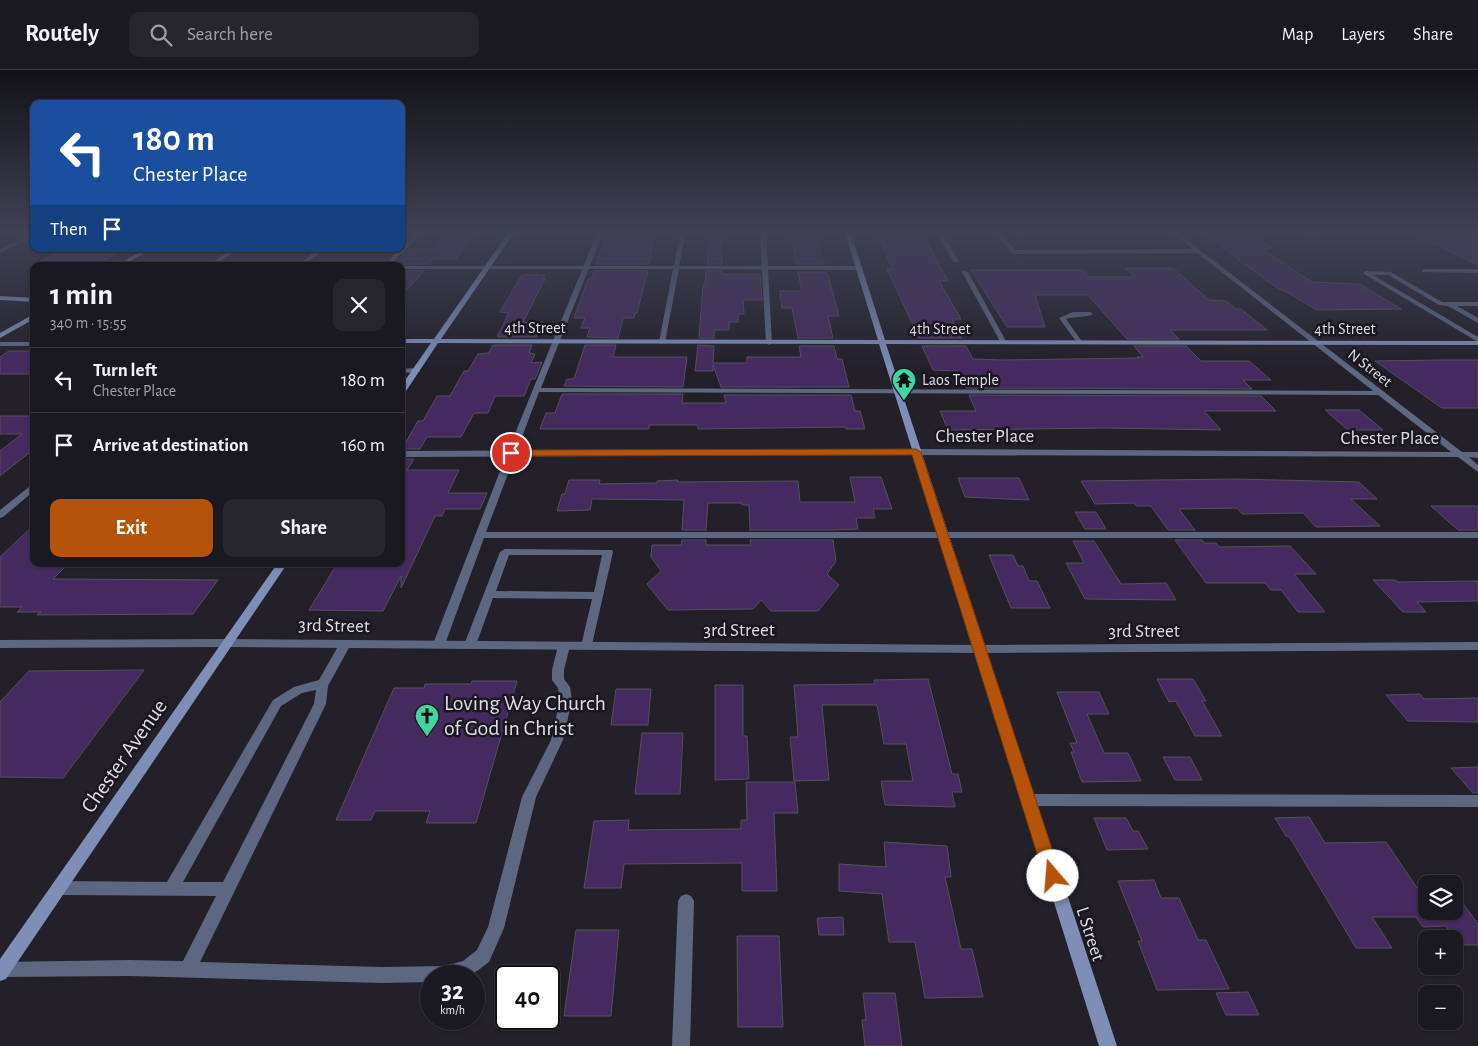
<!DOCTYPE html>
<html lang="en">
<head>
<meta charset="utf-8">
<style>
	:root { --surface:#1a1820; --page:#27252d; --text:#f1f3f6; --muted:#9fa0a5; --line:#38373e; --accent:#b45309 }
	body { margin:0; font-family:"Alegreya Sans",sans-serif; background:var(--page); color:var(--text); height:100vh; display:flex; flex-direction:column; font-size:19px; white-space:nowrap }
	* { box-sizing:border-box; margin:0 }
	p { font-size:16px; color:var(--muted) }
	.icon { flex:none; width:28px; height:28px; fill:none; stroke:currentColor; stroke-width:2; stroke-linecap:round; stroke-linejoin:round }
	.map { position:relative; flex:1; overflow:hidden }
	.drawer { position:absolute; left:30px; top:192px; width:375px; height:305px; display:flex; flex-direction:column; background:var(--surface); border-radius:10px; box-shadow:0 1px 4px #0004,0 0 0 1px var(--line) }
	.drawer>* { flex:none }
	.banner { position:absolute; left:30px; top:30px; width:375px; height:152px; border-radius:10px; box-shadow:0 1px 4px #0004,0 0 0 1px var(--line); background:#1a4fa0; color:#fff; overflow:hidden }
	.controls { position:absolute; left:1418px; top:805px; display:grid; gap:10px }
	.controls a { display:grid; place-items:center; width:45px; height:45px; border-radius:10px; background:var(--surface); box-shadow:0 1px 4px #0004,0 0 0 1px var(--line); font-size:25px }
	.speed { position:absolute; left:420px; top:895px; display:flex; gap:10px; font-size:25px; font-weight:700; text-align:center }
	.speed>* { display:grid; place-content:center; width:65px; height:65px; border-radius:50%; background:var(--surface); box-shadow:0 1px 4px #0004,0 0 0 1px var(--line); line-height:1 }
	.speed small { font-size:12px; font-weight:400 }
	.speed .limit { border:2px solid #111; border-radius:8px; background:#fff; color:#111 }
	.pin { position:absolute; display:grid; place-items:center; width:42px; height:42px; color:#fff; margin:-21px; border:2px solid #fff; border-radius:50%; box-shadow:0 1px 5px #0007 }
	.me { position:absolute; width:55px; margin:-28px; rotate:342deg; stroke-linejoin:round; filter:drop-shadow(0 0 4px #0008) }
	.turn { display:flex; align-items:center; gap:18px; height:105px; padding:0 20px; font-size:22px }
	.turn .icon { width:65px; height:65px; stroke-width:2.5 }
	.turn b { display:block; font-size:35px; line-height:42px }
	.then { display:flex; align-items:center; height:48px; padding:0 20px; background:#0003; gap:10px; font-size:19px }
	.round { display:grid; place-items:center; flex:none; width:52px; height:52px; border-radius:10px; background:var(--page) }
	.headline { display:flex; align-items:center; justify-content:space-between; height:85px; padding:0 20px }
	h1 { font-size:30px; font-weight:700; line-height:38px }
	.action { display:flex; gap:10px; margin-top:auto; padding:10px 20px }
	.action a { flex:1; height:58px; border-radius:10px; background:var(--accent); color:#fff; font-size:20px; font-weight:700; line-height:58px; text-align:center }
	.action a+a { background:var(--page); color:var(--text) }
	ul { padding:0; list-style:none }
	li { display:flex; align-items:center; gap:15px; height:65px; padding:0 20px; border-top:1px solid var(--line) }
	li div { flex:1 }
	li b { display:block; font-size:19px }
	li em { font-style:normal }
	header { display:flex; align-items:center; gap:30px; box-sizing:border-box; height:70px; padding:0 25px; background:var(--surface); border-bottom:1px solid var(--line) }
	header strong { font-size:24px }
	nav { display:flex; gap:28px; margin-inline-start:auto; font-size:18px }
	.search { width:350px; height:45px; background:var(--page); display:flex; align-items:center; gap:12px; box-sizing:border-box; padding:0 18px; border-radius:10px; color:var(--muted); font-size:19px }
	.map>svg:first-child { display:block }
	.building { fill:#452a5f; stroke:#54505b }
	.lines { fill:none; stroke-linecap:round; stroke-linejoin:round }
	.lane { fill:#5d6780; fill-rule:evenodd }
	.street { fill:#5d6780; fill-rule:evenodd }
	.secondary { fill:#7e8eb6; fill-rule:evenodd }
	.route { fill:#b45309; stroke:#753606 }
	.labels { text-anchor:middle; dominant-baseline:central; stroke-width:5; stroke-linejoin:round; paint-order:stroke }
	.far-street-label { font-size:16px; fill:#dfdee4; stroke:#1a1720 }
	.far-poi-label { font-size:16px; fill:#dfdee4; stroke:#1a1720; text-anchor:start }
	.street-label { font-size:19px; fill:#dfdee4; stroke:#1a1720 }
	.near-poi-label { font-size:22px; fill:#dfdee4; stroke:#1a1720; text-anchor:start }
	.near-street-label { font-size:22px; fill:#dfdee4; stroke:#1a1720 }
</style>
</head>
<body>
<header>
<strong>Routely</strong>
<div class="search"><svg class="icon" aria-label="search" viewBox="0 0 24 24"><circle cx="10" cy="10" r="6"/><path d="M15 15l6 6"/></svg>Search here</div>
<nav><a>Map</a><a>Layers</a><a>Share</a></nav>
</header>
<div class="map">
<svg width="1478" height="976" viewBox="0 0 1478 976">
	<rect width="100%" height="100%" fill="#23202a"/>
	<!-- building -->
	<g class="building">
		<path d="M710 163H722V194H707Z"/>
		<path d="M890 163H922L948 211H939L961 249H952L962 268H919L887 199H892L879 166H892Z"/>
		<path d="M1202 163H1248L1272 178 1264 180 1312 212 1360 214 1401 239 1317 240 1283 220H1280Z"/>
		<path d="M451 164H475L456 189H433L429 194H401V186L409 179H433L442 168H450Z"/>
		<path d="M618 164H655L649 194H596L605 168H617Z"/>
		<path d="M816 165 824 194H796L791 166Z"/>
		<path d="M1478 166V195L1420 167Z"/>
		<path d="M64 179H125L94 196H31Z"/>
		<path d="M1125 198H1173L1209 230 1226 231 1236 239H1241L1267 260H1170L1179 269H1127L1088 225H1035L1045 257H1007L971 200H1083L1089 207H1135Z"/>
		<path d="M401 201H424L401 226Z"/>
		<path d="M594 201H648L637 243H635L634 248H623L618 268 587 267 590 258H581L585 248H574L588 209H591Z"/>
		<path d="M706 201H722V204H760L762 230H743L744 244H738V252H729V260H714V268H699L703 215H705Z"/>
		<path d="M798 202H826L828 205 839 246H828L833 268H798L792 238H782L780 221H802Z"/>
		<path d="M522 205H545L543 209H545L523 252H543L536 267H497L509 243 500 242Z"/>
		<path d="M493 275H532L529 283 535 284 531 293 542 292 535 309H531L524 326H495L488 343H474L461 367H427L420 379H402L418 351H423L437 326H450L464 301H468L478 284 489 283Z"/>
		<path d="M585 275H616L613 287H687L683 317 564 316 567 309H574Z"/>
		<path d="M698 275 714 276 713 293H747V287H801L799 276H834L837 289H842L849 317H721L713 295V301H695Z"/>
		<path d="M922 276H966L973 289 1003 290 1139 288 1137 287H1143L1134 276H1186L1201 291H1249L1271 310H1243L1252 319 966 318 958 301 933 300Z"/>
		<path d="M9 281H34V304H0V287Z"/>
		<path d="M1439 290H1478V338H1442L1375 291Z"/>
		<path d="M562 324H683L682 333H726L724 325H851L855 341H860L865 359H846L845 357 698 359V355H649V359H540L546 343H555Z"/>
		<path d="M969 325 1261 326 1276 341H1204L1221 360 1105 358 948 360 940 341H976Z"/>
		<path d="M1325 340H1359L1383 360H1348Z"/>
		<path d="M0 346H34V379L0 406V381L22 364H0Z"/>
		<path d="M401 389H414L407 400H459L448 423H487L480 439H445L442 446H435L401 518V506L383 541 309 540 337 494H401Z"/>
		<path d="M850 407H881L892 439H873L875 448H856L858 459 832 460H750L749 435H742V433H708L706 460H682L684 430 592 429 590 440 557 441 562 424H565L569 410H600L599 414 657 413V411L678 410V412L798 411 800 432H855Z"/>
		<path d="M958 408H1019L1029 430 965 427Z"/>
		<path d="M1235 409 1359 412 1377 429H1351L1380 456 1316 457 1303 443 1242 444 1237 438 1179 439 1195 460H1168L1151 436H1136L1134 433 1095 434 1081 411Z"/>
		<path d="M1431 436H1478V460H1458Z"/>
		<path d="M1075 442H1096L1106 459H1085Z"/>
		<path d="M34 455V496H66L53 509 218 510 193 544 37 545 41 542H17L22 537H0V487Z"/>
		<path d="M682 470H706V475H751L750 470H833L836 491 827 504 839 515 818 541H771L761 530 753 539 668 540 647 514 661 501 651 487 652 475H681Z"/>
		<path d="M1175 470H1202L1204 473H1216L1219 477 1290 476 1316 504H1294L1325 542H1298L1281 520H1271L1265 513H1206Z"/>
		<path d="M1073 471H1094L1121 514 1166 513 1176 530 1085 529 1066 493H1084Z"/>
		<path d="M989 485H1013L1018 496H1023L1029 511H1037L1050 538H1011Z"/>
		<path d="M1373 510H1395L1398 512 1478 511V531L1417 532 1426 542H1403Z"/>
		<path d="M144 600 63 708 0 707V632L29 601Z"/>
		<path d="M928 609 952 704H958L962 722H952L955 737 885 735 881 711H913L906 674H884L877 635H822L829 710 794 711 790 667H798L794 615 875 614 874 610Z"/>
		<path d="M1157 609H1193L1206 631H1202L1222 666H1195L1176 631 1169 632Z"/>
		<path d="M472 611H517L476 753H426L430 741H375L371 750H336L394 618H424L425 614H471Z"/>
		<path d="M715 615H743V666H747L749 709 715 710Z"/>
		<path d="M616 619H651L648 655H611Z"/>
		<path d="M1057 622H1099L1109 644H1087L1104 683H1128L1141 711 1082 712 1071 682H1074L1070 673H1077Z"/>
		<path d="M1420 624 1424 629 1478 628V652L1408 651 1386 625Z"/>
		<path d="M642 663H683L680 724H635Z"/>
		<path d="M1163 687H1190L1202 710H1175Z"/>
		<path d="M1478 697V723H1473L1451 698Z"/>
		<path d="M746 712H795L798 743H774L777 821H742V793L624 794 621 818H584L594 751 629 750 628 760 741 759V750H747Z"/>
		<path d="M1309 747 1325 773 1386 772 1419 821H1426V841H1454V821L1478 854V875H1459L1446 856 1423 857 1416 847H1372L1392 878H1356L1289 766H1286L1275 748Z"/>
		<path d="M1094 748H1126L1133 761H1138L1148 779 1107 780Z"/>
		<path d="M884 772 947 776 951 807H945L961 879H972L983 927 925 928 915 872H889L882 824 839 821V794L886 797Z"/>
		<path d="M1154 810 1161 828H1179L1198 870H1206L1229 919 1157 920 1138 871H1142L1118 811Z"/>
		<path d="M843 847 844 865H819L817 848Z"/>
		<path d="M576 860H619L611 946H564Z"/>
		<path d="M737 866H779L783 957H738Z"/>
		<path d="M1248 922 1259 945H1226L1216 923Z"/>
		<path d="M863 923H895L902 976H865L862 950H866Z"/>
	</g>
	<g class="lines">
		<!-- lane -->
		<g class="lane">
			<path d="M416 163H422L389 196H383Z"/>
			<path d="M597 163H603L541 318 1381 321 1385 323 1381 325 539 322 486 462H1478V468H484L445 574 443 577H435L433 574 507 383Z"/>
			<path d="M760 163H766L772 273 769 275 766 273Z"/>
			<path d="M936 163H942L959 191 958 192H954Z"/>
			<path d="M996 163H1002L1015 180 1197 179 1200 181 1197 183 1013 184Z"/>
			<path d="M1308 163H1315L1318 165 1315 167Z"/>
			<path d="M232 179H238L213 196H207Z"/>
			<path d="M1424 199H1478V203L1422 202V200Z"/>
			<path d="M963 201 968 202 1007 273 1006 274 1001 273 962 202Z"/>
			<path d="M1366 201 1391 202 1442 232H1478V236H1457L1478 248V253L1448 236 1439 235 1388 205H1373L1478 267V272L1364 204 1363 203Z"/>
			<path d="M1073 242H1090L1093 244C1086 248 1075 246 1066 249L1083 273 1082 274H1078L1059 248Z"/>
			<path d="M416 298 420 300 419 302 401 303V299Z"/>
			<path d="M505 479 612 480 613 482 591 579H583L581 576 592 529 493 528 476 575 474 578H466L464 575 500 482ZM509 485H602L594 522 496 521Z"/>
			<path d="M345 570 349 571 351 574 328 616 326 634 200 892 382 897 445 896 463 891 477 880 488 857 522 727 551 670 560 630 558 618 552 610V600L558 576 560 573H568L570 576 564 600V609L570 617 572 630 563 670 536 727 504 858 489 892 473 904 466 906H431V912L382 913 129 906 0 907V893L2 892 129 890 183 891 216 826 58 825 53 823 51 818 53 813 58 811 167 812 273 630 294 617 319 610 341 571ZM316 620 314 634 223 812H183L281 636 302 623Z"/>
			<path d="M1028 724 1478 725V737L1028 736 1023 734 1021 730 1023 726Z"/>
			<path d="M686 824 691 826 694 831 690 976H672L678 831 681 826Z"/>
		</g>
		<!-- street -->
		<g class="street">
			<path d="M680 163H686L679 196H860L863 198 860 200 679 199 665 272 662 274 659 272 673 199H401V196H399H674Z"/>
			<path d="M1172 163H1178L1462 382H1478V388L1469 387 1478 395V402L1458 387 916 385 401 387V381L916 379 1451 382Z"/>
			<path d="M34 164V167L0 183V179Z"/>
			<path d="M318 179H324L303 196H297Z"/>
			<rect x="0" y="272" width="34" height="4"/>
			<path d="M34 413V421L3 447 0 448V440Z"/>
			<path d="M228 569 979 575 1478 572V580L979 583 228 577 0 578V570Z"/>
		</g>
		<!-- secondary -->
		<g class="secondary">
			<path d="M508 163H514L441 269 878 270 845 163H851L885 270 1478 271V275L886 274 1117 976H1099L879 274 438 273 404 324H401V316L431 273H401V269H434Z"/>
			<path d="M145 179H151L122 196H115Z"/>
			<path d="M0 226 34 228V232L0 230Z"/>
			<path d="M34 244V249L0 268V263Z"/>
			<path d="M277 494H287L6 909 0 911V889Z"/>
		</g>
	</g>
	<!-- sky -->
	<linearGradient id="sky" x2="0" y2="1"><stop stop-color="#131217"/><stop offset="0.54" stop-color="#3f4255"/><stop offset="1" stop-color="#3f4255" stop-opacity="0"/></linearGradient>
	<rect width="1478" height="300" fill="url(#sky)"/>
	<!-- route -->
	<path class="route" d="M916 379 921 382 1061 806 1059 811 1053 814 1047 811 1044 806 912 385 511 386 507 383 511 380Z"/>
	<!-- icons -->
	<defs>
		<symbol id="temple-pin" viewBox="-11 -11 22 30"><path d="M0 17L-7.5 6A9.5 9.5 0 1 1 7.5 6Z" fill="#41d4a1" stroke="#1a1720"/><path d="M0-6L5-2H3V0L6.5 2.5H4V6H1.5V3h-3V6H-4V2.5H-6.5L-3 0V-2H-5Z" fill="#111"/></symbol>
		<symbol id="church-pin" viewBox="-11 -11 22 30"><path d="M0 17L-7.5 6A9.5 9.5 0 1 1 7.5 6Z" fill="#41d4a1" stroke="#1a1720"/><path d="M-1.2-6h2.4v3.5h3.3v2.4h-3.3V6h-2.4V-.1h-3.3v-2.4h3.3Z" fill="#111"/></symbol>
	</defs>
	<g fill-rule="evenodd">
		<use href="#temple-pin" x="890" y="296" width="28" height="38"/>
		<use href="#church-pin" x="413" y="632" width="28" height="38"/>
	</g>
	<g class="labels">
		<!-- far-street labels -->
		<g class="far-street-label">
			<text x="535" y="258">4th Street</text>
			<text x="940" y="259">4th Street</text>
			<text x="1345" y="259">4th Street</text>
			<text transform="translate(1370 298) rotate(38)">N Street</text>
		</g>
		<!-- far-poi labels -->
		<g class="far-poi-label">
			<text x="922" y="310">Laos Temple</text>
		</g>
		<!-- street labels -->
		<g class="street-label">
			<text x="985" y="366">Chester Place</text>
			<text x="1390" y="368">Chester Place</text>
			<text transform="translate(334 556) rotate(1)">3rd Street</text>
			<text x="739" y="560">3rd Street</text>
			<text x="1144" y="561">3rd Street</text>
			<text transform="translate(1090 864) rotate(72)">L Street</text>
		</g>
		<!-- near-poi labels -->
		<g class="near-poi-label">
			<text x="444" y="633">Loving Way Church<tspan x="444" dy="25">of God in Christ</tspan></text>
		</g>
		<!-- near-street labels -->
		<g class="near-street-label">
			<text transform="translate(124 686) rotate(-55)">Chester Avenue</text>
		</g>
	</g>
</svg>
<div class="controls">
<a><svg class="icon" aria-label="layers" viewBox="0 0 24 24"><path d="M12 4l9 5-9 5-9-5zM3 14l9 5 9-5"/></svg></a>
<a>+</a>
<a>−</a>
</div>
<div class="speed"><div>32<small>km/h</small></div><div class="limit">40</div></div>
<div class="pin" style="left:511px;top:383px;background:#d93025"><svg class="icon" aria-label="arrive" viewBox="0 0 24 24"><path d="M6 21V4h12l-3 4 3 4H6"/></svg></div>
<svg class="me" style="left:1053px;top:806px" viewBox="-20 -20 40 40"><circle r="19" fill="#fff"/><path d="M0-13L10 11 0 6-10 11z" fill="#b45309"/></svg>
<div class="banner">
<div class="turn"><svg class="icon" aria-label="left" viewBox="0 0 24 24"><path d="M17 20v-9H6M10 6l-5 5 5 5"/></svg><div><b>180 m</b>Chester Place</div></div>
<div class="then">Then<svg class="icon" aria-label="arrive" viewBox="0 0 24 24"><path d="M6 21V4h12l-3 4 3 4H6"/></svg></div>
</div>
<section class="drawer">
<div class="headline"><div><h1>1 min</h1><p>340 m · 15:55</p></div><a class="round"><svg class="icon" aria-label="close" viewBox="0 0 24 24"><path d="M6 6l12 12M18 6L6 18"/></svg></a></div>
<ul>
<li><svg class="icon" aria-label="left" viewBox="0 0 24 24"><path d="M17 20v-9H6M10 6l-5 5 5 5"/></svg><div><b>Turn left</b><p>Chester Place</p></div><em>180 m</em></li>
<li><svg class="icon" aria-label="arrive" viewBox="0 0 24 24"><path d="M6 21V4h12l-3 4 3 4H6"/></svg><div><b>Arrive at destination</b></div><em>160 m</em></li>
</ul>
<div class="action"><a>Exit</a><a>Share</a></div>
</section>
</div>
</body>
</html>
